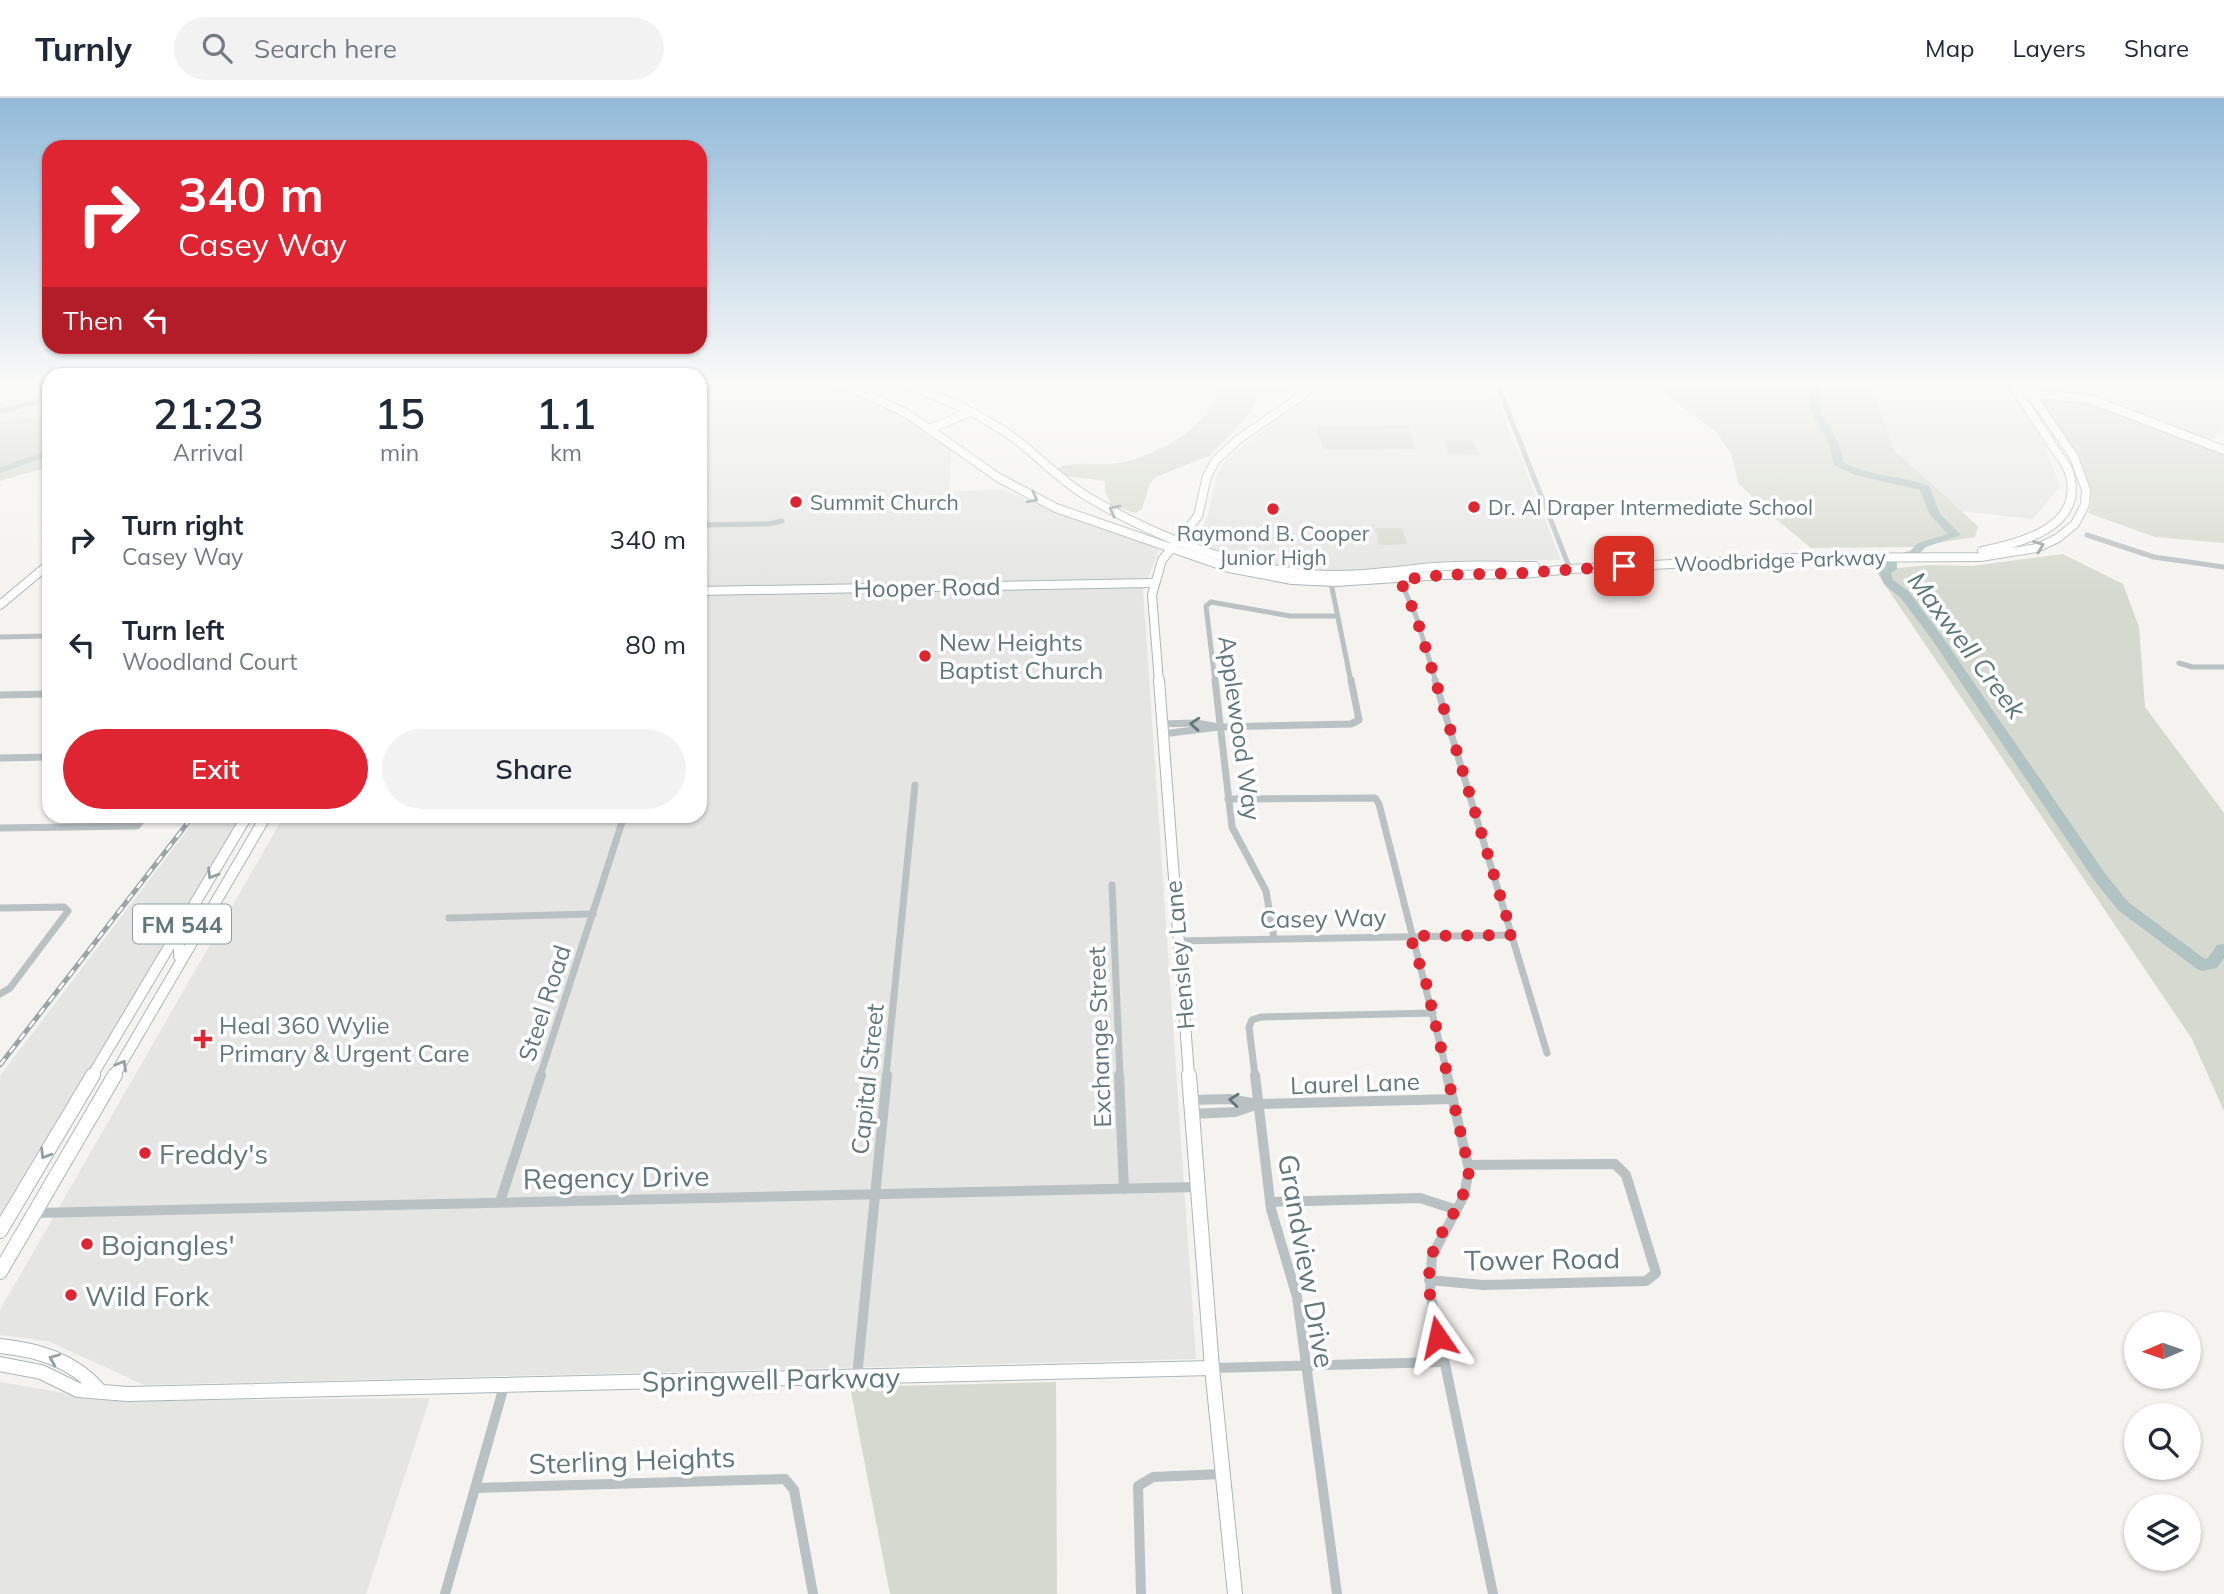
<!DOCTYPE html>
<html lang="en">
<head>
<meta charset="utf-8">
<style>
	:root { --surface:#fff; --page:#f2f2f3; --text:#1f2937; --muted:#747a83; --line:#e0e1e3; --accent:#e02532 }
	body { margin:0; font-family:Mulish,sans-serif; background:var(--page); color:var(--text); height:100vh; display:flex; flex-direction:column; font-size:26px; white-space:nowrap }
	* { box-sizing:border-box; margin:0 }
	p { font-size:23px; color:var(--muted) }
	.icon { flex:none; width:38px; height:38px; fill:none; stroke:currentColor; stroke-width:2; stroke-linecap:round; stroke-linejoin:round }
	.map { position:relative; flex:1; overflow:hidden }
	.details { position:absolute; left:42px; top:270px; width:665px; height:455px; display:flex; flex-direction:column; background:var(--surface); border-radius:21px; box-shadow:0 2px 5px #0004 }
	.details>* { flex:none }
	.guide { position:absolute; left:42px; top:42px; width:665px; height:214px; border-radius:21px; box-shadow:0 2px 5px #0004; background:#e02532; color:#fff; overflow:hidden }
	.needle { width:46px; rotate:268deg }
	.fabs { position:absolute; left:2124px; top:1214px; display:grid; gap:14px }
	.fabs a { display:grid; place-items:center; width:77px; height:77px; border-radius:50%; background:var(--surface); box-shadow:0 2px 5px #0004; font-size:35px }
	.pin { position:absolute; display:grid; place-items:center; width:60px; height:60px; color:#fff; margin:-30px; border-radius:14px; box-shadow:0 4px 10px #0006 }
	.me { position:absolute; width:77px; margin:-38px; rotate:349deg; stroke-linejoin:round; filter:drop-shadow(0 0 5px #0008) }
	.turn { display:flex; align-items:center; gap:24px; height:147px; padding:0 21px; font-size:32px }
	.turn .icon { width:91px; height:91px; stroke-width:2.5 }
	.turn b { display:block; font-size:49px; line-height:60px }
	.then { display:flex; align-items:center; height:66px; padding:0 21px; background:#0003; gap:14px; font-size:26px }
	.eta { display:flex; justify-content:space-evenly; align-items:center; height:119px; text-align:center }
	.eta b { font-size:42px; font-weight:600; line-height:49px }
	.primary-button { display:flex; gap:14px; margin-top:auto; padding:14px 21px }
	.primary-button a { flex:1; height:80px; border-radius:42px; background:var(--accent); color:#fff; font-size:28px; font-weight:600; line-height:80px; text-align:center }
	.primary-button a+a { background:var(--page); color:var(--text) }
	ul { padding:0; list-style:none }
	li { display:flex; align-items:center; gap:21px; height:105px; padding:0 21px }
	li div { flex:1 }
	li b { display:block; font-size:26px }
	li em { font-style:normal }
	header { display:flex; align-items:center; gap:42px; box-sizing:border-box; height:98px; padding:0 35px; background:var(--surface); border-bottom:2px solid var(--line) }
	header strong { font-size:33px }
	nav { display:flex; gap:38px; margin-inline-start:auto; font-size:24px }
	.search { width:490px; height:63px; background:var(--page); display:flex; align-items:center; gap:18px; box-sizing:border-box; padding:0 24px; border-radius:38px; color:var(--muted); font-size:26px }
	.map>svg:first-child { display:block }
	.built { fill:#e5e5e4 }
	.green { fill:#d6d9cf }
	.lines { fill:none; stroke-linecap:round; stroke-linejoin:round }
	.river { fill:#b1c3c2; fill-rule:evenodd }
	.secondary-far2-casing { stroke:#adb6b7; stroke-width:10 }
	.secondary-far1-casing { stroke:#adb6b7; stroke-width:12 }
	.secondary-casing { stroke:#adb6b7; stroke-width:16 }
	.primary-far1-casing { stroke:#aeb6b7; stroke-width:12 }
	.primary-casing { stroke:#aeb6b7; stroke-width:16 }
	.street-far2 { stroke:#bac1c3; stroke-width:5 }
	.street-far1 { stroke:#bac1c3; stroke-width:7 }
	.street { stroke:#bac1c3; stroke-width:10 }
	.secondary-far2 { stroke:#fff; stroke-width:8 }
	.secondary-far1 { stroke:#fff; stroke-width:10 }
	.secondary { stroke:#fff; stroke-width:14 }
	.primary-far1 { stroke:#fff; stroke-width:10 }
	.primary { stroke:#fff; stroke-width:14 }
	.rail-casing { stroke:#9aa5a7; stroke-width:5 }
	.rail { stroke:#fff; stroke-width:2.5; stroke-dasharray:8; stroke-linecap:butt }
	.oneway { stroke:#90a0a3 }
	.oneway2 { stroke:#60787b }
	.route { stroke:#e02532; stroke-width:12; stroke-dasharray:0 21.6 }
	.poi-dot { fill:#e02532; stroke:#fff; stroke-width:2.5 }
	.labels { text-anchor:middle; dominant-baseline:central; stroke-width:7; stroke-linejoin:round; paint-order:stroke }
	.far-poi-label { font-size:21px; fill:#60787b; stroke:#fff; text-anchor:start }
	.far-street-label { font-size:21px; fill:#60787b; stroke:#fff }
	.shield { fill:#fff; stroke:#90a0a3; stroke-width:2 }
	.shield-label { font-size:23px; font-weight:bold; fill:#60787b }
	.street-label { font-size:24px; fill:#60787b; stroke:#fff }
	.poi-label { font-size:24px; fill:#60787b; stroke:#fff; text-anchor:start }
	.water-label { font-size:26px; font-style:italic; fill:#5a7877; stroke:#fff }
	.near-poi-label { font-size:28px; fill:#60787b; stroke:#fff; text-anchor:start }
	.near-street-label { font-size:28px; fill:#60787b; stroke:#fff }
</style>
</head>
<body>
<header>
<strong>Turnly</strong>
<div class="search"><svg class="icon" aria-label="search" viewBox="0 0 24 24"><circle cx="10" cy="10" r="6"/><path d="M15 15l6 6"/></svg>Search here</div>
<nav><a>Map</a><a>Layers</a><a>Share</a></nav>
</header>
<div class="map">
<svg width="2224" height="1496" viewBox="0 0 2224 1496">
	<rect width="100%" height="100%" fill="#f4f3f0"/>
	<!-- built -->
	<g class="built">
		<path d="M0 283H49V316L0 324Z"/>
		<path d="M700 283H813L848 291 890 306 952 349 949 393 1003 392 1160 450 1143 492 1196 1261 144 1287 48 1243 0 1237V1212L284 718H700Z"/>
		<path d="M1392 283H1490L1561 462 1451 463 1364 472H1311L1256 464 1188 443 1204 426 1208 417 1216 379 1226 362 1248 344 1322 288Z"/>
		<path d="M1870 283H2224V331L2210 343 2080 297 2012 290 2043 345 2060 388 2033 421 1959 413 1895 353Z"/>
		<path d="M198 718H242L0 1123V978Z"/>
		<path d="M0 1284 111 1303 430 1300 366 1496H0Z"/>
	</g>
	<!-- green -->
	<g class="green">
		<path d="M1218 283H1304L1285 294 1257 295 1254 311 1211 357 1156 379 1150 385 1142 411 1135 415 1112 407 1105 393V383L1065 378 1054 371C1077 361 1096 369 1119 365 1158 357 1217 327 1218 283Z"/>
		<path d="M1647 283H1869L1895 353 1978 428 1975 439 1913 449 1811 450 1771 417 1738 385 1731 355 1716 334Z"/>
		<path d="M2041 299C2106 303 2164 332 2224 355V445L2155 439 2088 415C2105 385 2054 326 2037 301Z"/>
		<path d="M49 316V369L0 383V324Z"/>
		<path d="M1408 327 1416 351 1323 352 1317 328Z"/>
		<path d="M1444 342H1473L1479 356 1449 357Z"/>
		<path d="M1375 430H1402L1407 446 1379 447Z"/>
		<path d="M2063 456 2123 486 2139 529 2145 609 2224 715V1013L2192 941 1875 472 1930 467 1972 468Z"/>
		<path d="M1056 1284 1057 1496H890L850 1289Z"/>
	</g>
	<g class="lines">
		<!-- river -->
		<g class="river">
			<path d="M1813 283H1823C1809 319 1841 331 1843 364 1869 379 1901 377 1929 388L1940 416 1961 437 1926 449 1918 457 1897 463V471L1891 475 1893 482 1909 494 1941 537 2104 774 2128 804 2205 861 2208 860 2217 847 2224 846V860L2217 870 2202 873 2197 871 2118 812 2094 782 1933 543 1901 500 1884 486 1879 474 1885 469 1887 459 1910 453 1918 445 1948 436 1930 417 1920 392 1855 377 1834 367C1832 360 1832 353 1829 346 1818 321 1802 312 1813 283Z"/>
			<path d="M49 352V358L0 375V369Z"/>
		</g>
		<defs>
			<g id="secondary-far2">
				<path d="M827 283 855 291 906 315 999 380 1056 410 1229 470 1292 482 1335 484 1443 477 1523 476 1570 471 1793 460 1980 459 2037 450 2058 440 2075 426 2085 407 2086 392 2074 359 2022 283"/>
				<path d="M894 283C938 297 981 315 1018 343 1041 361 1062 384 1088 399 1161 442 1244 474 1328 477 1364 478 1399 472 1434 469 1468 466 1501 468 1535 468"/>
				<path d="M868 293 881 283"/>
				<path d="M2027 295 2090 301 2224 352"/>
				<path d="M932 330 970 314"/>
				<path d="M1982 453C2021 445 2086 429 2069 374 2066 365 2057 355 2052 347 2038 325 2024 304 2010 283"/>
				<path d="M700 493 1153 485"/>
				<path d="M0 507 49 466"/>
				<path d="M1159 584 1152 497 1162 462 1198 418 1207 378 1216 362 1239 341 1307 294 1314 283"/>
			</g>
			<path id="secondary-far1" d="M1159 582 1189 978"/>
			<g id="secondary">
				<path d="M1189 977 1212 1270 1235 1496"/>
				<path d="M0 1248C38 1252 73 1262 99 1292"/>
				<path d="M0 1266 41 1274 78 1292 127 1296 1212 1270"/>
			</g>
			<g id="primary-far1">
				<path d="M183 859 179 858V845L189 829"/>
				<path d="M92 978 247 718"/>
				<path d="M114 978 266 718"/>
			</g>
			<g id="primary">
				<path d="M0 1133 93 977"/>
				<path d="M0 1174 115 977"/>
			</g>
		</defs>
		<!-- secondary-far2 casing -->
		<use href="#secondary-far2" class="secondary-far2-casing"/>
		<!-- secondary-far1 casing -->
		<use href="#secondary-far1" class="secondary-far1-casing"/>
		<!-- secondary casing -->
		<use href="#secondary" class="secondary-casing"/>
		<!-- primary-far1 casing -->
		<use href="#primary-far1" class="primary-far1-casing"/>
		<!-- primary casing -->
		<use href="#primary" class="primary-casing"/>
		<!-- street-far2 -->
		<g class="street-far2">
			<path d="M1496 283 1570 471"/>
			<path d="M0 313 49 301"/>
			<path d="M700 427 768 426 782 423"/>
			<path d="M2087 437 2154 459 2224 469"/>
			<path d="M1400 482 1416 518 1436 584"/>
			<path d="M1331 485 1351 584"/>
			<path d="M0 539 49 538"/>
			<path d="M2179 565 2192 569H2224"/>
			<path d="M1215 584 1206 508 1211 504 1290 518H1336"/>
		</g>
		<!-- street-far1 -->
		<g class="street-far1">
			<path d="M1215 582 1232 729 1266 793 1274 840"/>
			<path d="M1435 582 1547 955"/>
			<path d="M0 597 49 596"/>
			<path d="M1160 626 1196 625 1219 629 1162 636"/>
			<path d="M1219 629 1351 626 1359 622 1351 582"/>
			<path d="M0 660 49 659"/>
			<path d="M1228 701 1375 700 1379 706 1448 978"/>
			<path d="M0 730 137 728 145 718"/>
			<path d="M1112 787 1120 978"/>
			<path d="M0 810 64 809 68 813 10 890 0 896"/>
			<path d="M449 820 593 816"/>
			<path d="M1178 843 1512 837"/>
			<path d="M540 978 624 718"/>
			<path d="M886 978 915 687"/>
			<path d="M1255 978 1249 929 1252 922 1261 919 1433 915"/>
		</g>
		<!-- street -->
		<g class="street">
			<path d="M1119 977 1124 1091"/>
			<path d="M1255 977 1271 1111 1297 1199 1337 1496"/>
			<path d="M1447 977 1469 1071 1464 1098 1432 1158 1430 1194 1493 1496"/>
			<path d="M1191 1002 1229 1001 1258 1006 1235 1014 1192 1016"/>
			<path d="M1258 1006 1453 1001"/>
			<path d="M500 1104 541 977"/>
			<path d="M1270 1104 1420 1100 1457 1112"/>
			<path d="M36 1115 1197 1089"/>
			<path d="M1429 1182 1483 1187 1646 1183 1656 1175 1626 1077 1615 1066 1468 1067"/>
			<path d="M1212 1270 1443 1264"/>
			<path d="M857 1279 887 977"/>
			<path d="M475 1390 785 1381 794 1392 813 1496"/>
			<path d="M445 1496 504 1288"/>
			<path d="M1141 1496 1138 1388 1153 1379 1222 1376"/>
		</g>
		<!-- secondary-far2 -->
		<use href="#secondary-far2" class="secondary-far2"/>
		<!-- secondary-far1 -->
		<use href="#secondary-far1" class="secondary-far1"/>
		<!-- secondary -->
		<use href="#secondary" class="secondary"/>
		<!-- primary-far1 -->
		<use href="#primary-far1" class="primary-far1"/>
		<!-- primary -->
		<use href="#primary" class="primary"/>
		<defs>
			<path id="rail" d="M0 967 193 718"/>
		</defs>
		<!-- rail casing -->
		<use href="#rail" class="rail-casing"/>
		<!-- rail -->
		<use href="#rail" class="rail"/>
	</g>
	<!-- one-way arrows -->
	<defs><path id="oneway-chevron" d="M-2-3.5L2.5 0L-2 3.5" fill="none" stroke-width="1.6" stroke-linecap="round" stroke-linejoin="round" transform="scale(1.75)"/></defs>
	<g class="oneway">
		<use href="#oneway-chevron" transform="translate(1033 400) rotate(27)"/>
		<use href="#oneway-chevron" transform="translate(1114 412) rotate(-153)"/>
		<use href="#oneway-chevron" transform="translate(2039 448) rotate(-21)"/>
		<use href="#oneway-chevron" transform="translate(212 776) rotate(121)"/>
		<use href="#oneway-chevron" transform="translate(122 967) rotate(-60)"/>
		<use href="#oneway-chevron" transform="translate(45 1056) rotate(121)"/>
		<use href="#oneway-chevron" transform="translate(54 1261) rotate(-157)"/>
	</g>
	<g class="oneway2">
		<use href="#oneway-chevron" transform="translate(1195 626) rotate(-176)"/>
		<use href="#oneway-chevron" transform="translate(1234 1002) rotate(-174)"/>
	</g>
	<!-- sky -->
	<linearGradient id="sky" x2="0" y2="1"><stop stop-color="#92bad9"/><stop offset="0.58" stop-color="#fafaf8"/><stop offset="1" stop-color="#fafaf8" stop-opacity="0"/></linearGradient>
	<rect width="2224" height="492" fill="url(#sky)"/>
	<g class="lines">
		<!-- route -->
		<path class="route" d="M1438 1239C1431 1210 1423 1175 1436 1146 1448 1121 1467 1101 1469 1071L1426 885 1410 838 1512 837 1416 518 1400 482 1442 477 1522 475 1624 468"/>
	</g>
	<!-- markers -->
	<g class="poi-dot">
		<circle cx="796" cy="404" r="7"/>
		<circle cx="1474" cy="409" r="7"/>
		<circle cx="1273" cy="411" r="7"/>
		<circle cx="925" cy="558" r="7"/>
		<path d="M199.5 930.5h7v7h7v7h-7v7h-7v-7h-7v-7h7z"/>
		<circle cx="145" cy="1055" r="7"/>
		<circle cx="87" cy="1146" r="7"/>
		<circle cx="71" cy="1197" r="7"/>
	</g>
	<g class="labels">
		<!-- far-poi labels -->
		<g class="far-poi-label">
			<text x="810" y="404">Summit Church</text>
			<text x="1488" y="409">Dr. Al Draper Intermediate School</text>
			<text x="1273" y="435" text-anchor="middle">Raymond B. Cooper<tspan x="1273" dy="24">Junior High</tspan></text>
		</g>
		<!-- far-street labels -->
		<g class="far-street-label">
			<text transform="translate(1780 462) rotate(-2)">Woodbridge Parkway</text>
		</g>
		<!-- shield labels -->
		<rect class="shield" x="133" y="806.5" width="98" height="39" rx="5"/>
		<g class="shield-label">
			<text x="182" y="826">FM 544</text>
		</g>
		<!-- street labels -->
		<g class="street-label">
			<text transform="translate(927 489) rotate(-1)">Hooper Road</text>
			<text transform="translate(1240 630) rotate(82)">Applewood Way</text>
			<text transform="translate(1323 820) rotate(-1)">Casey Way</text>
			<text transform="translate(1179 857) rotate(-95)">Hensley Lane</text>
			<text transform="translate(544 905) rotate(-72)">Steel Road</text>
			<text transform="translate(1099 939) rotate(-92)">Exchange Street</text>
			<text transform="translate(867 981) rotate(-84)">Capital Street</text>
			<text transform="translate(1355 985) rotate(-2)">Laurel Lane</text>
		</g>
		<!-- poi labels -->
		<g class="poi-label">
			<text x="939" y="544">New Heights<tspan x="939" dy="28">Baptist Church</tspan></text>
			<text x="219" y="927">Heal 360 Wylie<tspan x="219" dy="28">Primary &amp; Urgent Care</tspan></text>
		</g>
		<!-- water labels -->
		<g class="water-label">
			<text transform="translate(1967 547) rotate(53)">Maxwell Creek</text>
		</g>
		<!-- near-poi labels -->
		<g class="near-poi-label">
			<text x="159" y="1055">Freddy's</text>
			<text x="101" y="1146">Bojangles'</text>
			<text x="85" y="1197">Wild Fork</text>
		</g>
		<!-- near-street labels -->
		<g class="near-street-label">
			<text transform="translate(616 1079) rotate(-1)">Regency Drive</text>
			<text transform="translate(1542 1161) rotate(-1)">Tower Road</text>
			<text transform="translate(1307 1163) rotate(80)">Grandview Drive</text>
			<text transform="translate(771 1281) rotate(-1)">Springwell Parkway</text>
			<text transform="translate(632 1362) rotate(-2)">Sterling Heights</text>
		</g>
	</g>
</svg>
<div class="fabs">
<a><svg class="needle" viewBox="-14 -14 28 28"><path d="M0-13l5 13h-10z" fill="#e53935"/><path d="M0 13l5-13h-10z" fill="#747a83"/></svg></a>
<a><svg class="icon" aria-label="search" viewBox="0 0 24 24"><circle cx="10" cy="10" r="6"/><path d="M15 15l6 6"/></svg></a>
<a><svg class="icon" aria-label="layers" viewBox="0 0 24 24"><path d="M12 4l9 5-9 5-9-5zM3 14l9 5 9-5"/></svg></a>
</div>
<div class="pin" style="left:1624px;top:468px;background:#d93025"><svg class="icon" aria-label="arrive" viewBox="0 0 24 24"><path d="M6 21V4h12l-3 4 3 4H6"/></svg></div>
<svg class="me" style="left:1438px;top:1239px" viewBox="-20 -20 40 40"><path d="M0-17L14 15 0 8-14 15z" fill="#e02532" stroke="#fff" stroke-width="4"/></svg>
<div class="guide">
<div class="turn"><svg class="icon" aria-label="right" viewBox="0 0 24 24"><path d="M7 20v-9h11M14 6l5 5-5 5"/></svg><div><b>340 m</b>Casey Way</div></div>
<div class="then">Then<svg class="icon" aria-label="left" viewBox="0 0 24 24"><path d="M17 20v-9H6M10 6l-5 5 5 5"/></svg></div>
</div>
<section class="details">
<div class="eta">
<div><b>21:23</b><p>Arrival</p></div>
<div><b>15</b><p>min</p></div>
<div><b>1.1</b><p>km</p></div>
</div>
<ul>
<li><svg class="icon" aria-label="right" viewBox="0 0 24 24"><path d="M7 20v-9h11M14 6l5 5-5 5"/></svg><div><b>Turn right</b><p>Casey Way</p></div><em>340 m</em></li>
<li><svg class="icon" aria-label="left" viewBox="0 0 24 24"><path d="M17 20v-9H6M10 6l-5 5 5 5"/></svg><div><b>Turn left</b><p>Woodland Court</p></div><em>80 m</em></li>
</ul>
<div class="primary-button"><a>Exit</a><a>Share</a></div>
</section>
</div>
</body>
</html>
